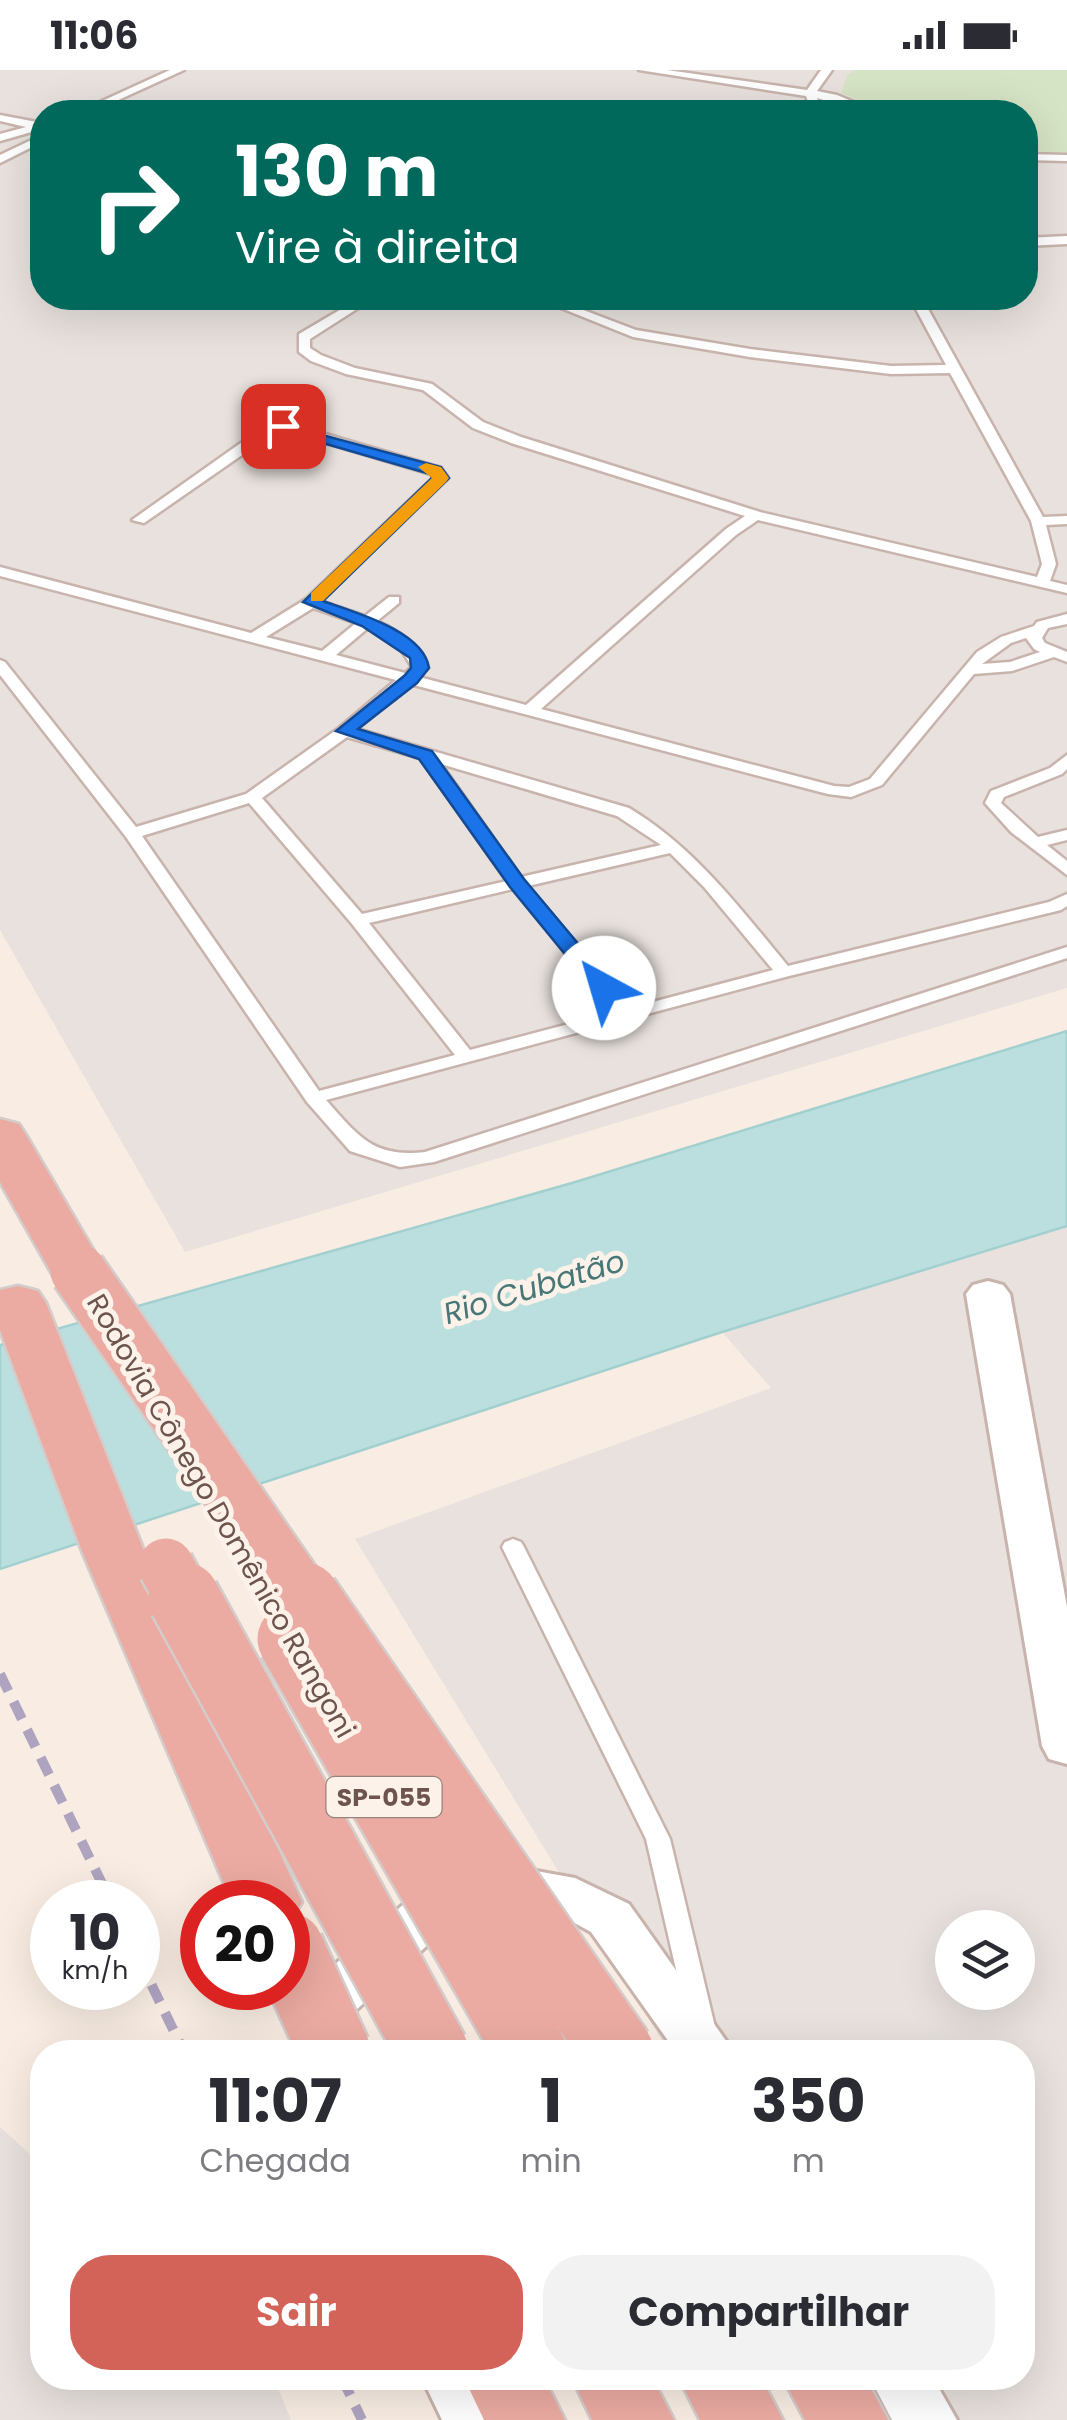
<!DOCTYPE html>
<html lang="pt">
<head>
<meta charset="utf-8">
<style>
	:root { --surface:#fff; --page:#f2f2f3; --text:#2b2b33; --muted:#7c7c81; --accent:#d36258 }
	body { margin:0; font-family:Poppins,sans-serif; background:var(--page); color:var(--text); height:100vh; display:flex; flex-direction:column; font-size:38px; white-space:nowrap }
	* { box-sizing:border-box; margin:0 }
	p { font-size:32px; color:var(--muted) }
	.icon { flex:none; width:55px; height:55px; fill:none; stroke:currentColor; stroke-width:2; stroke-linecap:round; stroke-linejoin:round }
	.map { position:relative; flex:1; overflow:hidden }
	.details { position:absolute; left:30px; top:1970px; width:1005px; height:350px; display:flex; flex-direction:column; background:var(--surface); border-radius:40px; box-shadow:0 10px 40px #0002 }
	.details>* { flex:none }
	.banner { position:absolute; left:30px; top:30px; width:1008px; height:210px; border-radius:40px; box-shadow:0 10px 40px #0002; background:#00695c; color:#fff; overflow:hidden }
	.tools { position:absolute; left:935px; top:1840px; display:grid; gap:20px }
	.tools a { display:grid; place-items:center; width:100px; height:100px; border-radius:50%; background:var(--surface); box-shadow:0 10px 40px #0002; font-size:50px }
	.speed { position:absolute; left:30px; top:1810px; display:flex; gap:20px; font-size:50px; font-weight:700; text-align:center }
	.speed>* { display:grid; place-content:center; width:130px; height:130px; border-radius:50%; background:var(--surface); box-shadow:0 10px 40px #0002; line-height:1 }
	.speed small { font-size:25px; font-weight:400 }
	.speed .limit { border:15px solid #d22; background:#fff; color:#111 }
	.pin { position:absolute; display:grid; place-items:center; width:85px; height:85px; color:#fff; margin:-42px; border-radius:20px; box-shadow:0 5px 15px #0006 }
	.me { position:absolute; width:110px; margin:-55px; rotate:321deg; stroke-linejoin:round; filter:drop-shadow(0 0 8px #0008) }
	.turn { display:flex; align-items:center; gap:35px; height:210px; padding:0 40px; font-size:45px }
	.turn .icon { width:130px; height:130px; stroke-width:2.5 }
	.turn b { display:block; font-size:70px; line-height:85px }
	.eta { display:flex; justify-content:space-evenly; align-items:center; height:170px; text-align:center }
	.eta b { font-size:60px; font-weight:700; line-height:70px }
	.button { display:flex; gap:20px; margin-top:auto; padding:20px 40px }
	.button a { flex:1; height:115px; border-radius:40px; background:var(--accent); color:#fff; font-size:40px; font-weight:700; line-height:115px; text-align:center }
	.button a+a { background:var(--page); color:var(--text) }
	.status { display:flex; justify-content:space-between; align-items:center; height:70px; padding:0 50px; background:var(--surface); direction:ltr }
	.status svg { height:28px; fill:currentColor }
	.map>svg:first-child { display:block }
	.industrial { fill:#e8e1dd; fill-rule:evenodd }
	.green { fill:#d5e4c4 }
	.water { fill:#bbdfdf; stroke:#a2cfcf; stroke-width:2.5 }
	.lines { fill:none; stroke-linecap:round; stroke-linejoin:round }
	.lane-casing { stroke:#c8b4ac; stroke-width:5 }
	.street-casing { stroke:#c8b4ac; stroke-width:6 }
	.highway-casing { stroke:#d3ccca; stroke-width:5 }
	.lane { fill:#fff; fill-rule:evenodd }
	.street { fill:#fff; fill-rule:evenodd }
	.highway { fill:#ebaba2; fill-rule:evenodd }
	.rail { stroke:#afa4c0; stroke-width:10; stroke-dasharray:19 12; stroke-linecap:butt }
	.highway-bridge-far1-casing { stroke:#d3ccca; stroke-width:60; stroke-linecap:butt }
	.highway-bridge-casing { stroke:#d3ccca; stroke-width:76; stroke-linecap:butt }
	.highway-bridge-far1 { stroke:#ebaba2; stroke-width:55 }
	.highway-bridge { stroke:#ebaba2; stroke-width:71 }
	.route { fill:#1a73e8; stroke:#114b97; stroke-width:2.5 }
	.slow { fill:#f59e0b }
	.labels { text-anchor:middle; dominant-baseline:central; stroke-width:10; stroke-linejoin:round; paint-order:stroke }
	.shield { fill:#fcf2e9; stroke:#98837c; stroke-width:2.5 }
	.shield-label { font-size:25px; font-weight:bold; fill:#6d544d }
	.street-label { font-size:28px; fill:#6d544d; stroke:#fcf2e9 }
	.water-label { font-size:30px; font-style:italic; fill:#477777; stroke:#fcf2e9 }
</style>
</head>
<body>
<div class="status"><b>11:06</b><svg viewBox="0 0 49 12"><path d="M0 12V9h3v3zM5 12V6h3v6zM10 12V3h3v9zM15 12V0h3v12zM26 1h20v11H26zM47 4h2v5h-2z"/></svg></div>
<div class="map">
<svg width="1067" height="2350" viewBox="0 0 1067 2350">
	<rect width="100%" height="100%" fill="#f9ede3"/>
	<!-- industrial -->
	<g class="industrial">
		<path d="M0 0H854L847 5 841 23 884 42H42V228H1025V81L1067 83V918L185 1182 0 860Z"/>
		<path d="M1067 1156V2350H893L867 2308H1022V1982H669L355 1469 771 1318 722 1262ZM952 1858H1018V1922H952Z"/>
		<path d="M0 2057 42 2095V2308H274L291 2350H0Z"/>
	</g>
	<!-- green -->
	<path class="green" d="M854 0H1067V83L1025 81V42H884L841 23 847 5Z"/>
	<!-- water -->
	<path class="water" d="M1067 961V1156L722 1262 0 1499V1275L572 1113Z"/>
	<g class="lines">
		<defs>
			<g id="lane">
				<path d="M170 0H184L92 42H78Z"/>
				<path d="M639 0H667L807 20 821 0H832L817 21 837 25 878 42H863L817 28 823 42H812L806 26Z"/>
				<path d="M0 45 42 53V59L0 71V64L26 57 0 51Z"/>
				<path d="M42 65V72L0 93V85Z"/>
				<path d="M1025 84 1067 85V91L1025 90Z"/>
				<path d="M1067 166V174L1025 176V168Z"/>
				<path d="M360 228H374L310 269V278L321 285 355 298 432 314 483 352 521 367 760 442 1037 507 1042 494 1031 451 950 303 891 304 750 287 633 267 536 228H552L636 260 750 279 891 296 946 295 910 228H922L1043 447 1067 446V454L1046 455 1056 494 1050 511 1067 515V523L758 450 736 465 541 639 834 716 849 717 870 709 977 582 1001 567 1034 556 1037 552 1067 544V554L1048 558 1042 568 1045 573 1067 582V592L1054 587 1012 601 974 604 882 715 851 727 828 724 410 614 357 659 629 738C695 778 739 837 788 896L1049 832 1067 824V836L1061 840 789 906 326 1030C358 1066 373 1088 425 1082L1067 877V888L434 1092 400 1097 350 1081 307 1032 126 767 0 605V590L5 592 136 757 246 724 339 658 396 610 0 506V497L251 563 306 529 434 407 431 404 283 360 272 364 144 453 132 450 262 358 288 353 441 398 448 408 321 531 365 546 389 527H399V533L377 551C400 562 419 574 428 598L419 607 526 635 726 459 745 446 511 373 473 358 423 320 346 304 311 291 299 282V264ZM313 538 356 553 322 581 266 567ZM368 558 400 578 412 597 405 603 336 585ZM1026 568 1034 579 1040 582 1010 592 982 594 1011 573ZM347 667 420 688 507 811 362 844 262 728ZM441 694 617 746 661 775 521 807ZM249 733 352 854 455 985 319 1021 142 766ZM670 783 704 817 773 900 630 938 528 816ZM513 819 614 942 470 980 369 853Z"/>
				<path d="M1067 685V699L1062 704 1004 727 1001 733 1038 767 1067 760V770L1047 775 1067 791V805L1011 762 985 733 991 721 1050 698Z"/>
				<path d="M513 1469 521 1472 524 1477 670 1769 721 1982H695L646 1769 502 1477 505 1472Z"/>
			</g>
			<g id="street">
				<path d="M988 1211 1003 1215 1010 1224 1067 1537V1694L1049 1689 1042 1676 966 1224 973 1215Z"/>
				<path d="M503 1795 575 1808 629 1834 734 1982H676L591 1862 562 1846 506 1836 443 1861 356 1940 343 1980H303L295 1965 296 1948 317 1910 405 1833Z"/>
				<path d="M422 2308H483L505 2350H442Z"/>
				<path d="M870 2308H933L957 2350H892Z"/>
			</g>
			<g id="highway">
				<path d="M0 1049 19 1054 26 1065 129 1241 121 1253 101 1258 81 1253 73 1241 0 1112Z"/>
				<path d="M18 1216 38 1221 46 1233 144 1481 302 1832 291 1850 288 1852V1832H232L82 1481 0 1260V1220Z"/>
				<path d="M464 2308H544L565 2350H484Z"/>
				<path d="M572 2308H652L674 2350H592Z"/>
				<path d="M679 2308H761L783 2350H700Z"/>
				<path d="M783 2308H865L888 2350H805Z"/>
			</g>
		</defs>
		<!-- lane casing -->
		<use href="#lane" class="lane-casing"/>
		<!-- street casing -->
		<use href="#street" class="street-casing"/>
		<!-- highway casing -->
		<use href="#highway" class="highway-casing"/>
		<!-- lane -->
		<use href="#lane" class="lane"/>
		<!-- street -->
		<use href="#street" class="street"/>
		<!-- highway -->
		<use href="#highway" class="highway"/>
		<!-- rail -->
		<g class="rail">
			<path d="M0 1604 111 1832"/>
			<path d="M138 1887 184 1982"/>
			<path d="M342 2308 362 2350"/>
		</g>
		<defs>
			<g id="highway-bridge-far1">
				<path d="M78 1201 306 1531"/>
				<path d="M166 1496 185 1531"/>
			</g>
			<g id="highway-bridge">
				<path d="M184 1528 433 1982"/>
				<path d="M304 1528 618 1982"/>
				<path d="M293 1569 531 1982"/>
				<path d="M288 1878 335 1982"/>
			</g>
		</defs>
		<!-- highway-bridge-far1 casing -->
		<use href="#highway-bridge-far1" class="highway-bridge-far1-casing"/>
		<!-- highway-bridge casing -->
		<use href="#highway-bridge" class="highway-bridge-casing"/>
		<!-- highway-bridge-far1 -->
		<use href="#highway-bridge-far1" class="highway-bridge-far1"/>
		<!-- highway-bridge -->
		<use href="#highway-bridge" class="highway-bridge"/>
	</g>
	<!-- route -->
	<path class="route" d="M278 353 441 397 449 408 323 531C354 542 424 561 429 598L417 613 358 659 432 681 524 809 611 913V922H596L510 817 419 689 336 661 404 606 411 598 410 588 362 556 303 532 432 408 430 404 278 360Z"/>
	<!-- slow -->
	<path class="slow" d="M426 393 441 397 449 408 446 412 323 531H311V523L432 408 418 397Z"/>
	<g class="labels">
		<!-- shield labels -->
		<rect class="shield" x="326.5" y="1707" width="115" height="40" rx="8"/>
		<g class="shield-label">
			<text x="384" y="1727">SP-055</text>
		</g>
		<!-- street labels -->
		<g class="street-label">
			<text transform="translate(221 1446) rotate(60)">Rodovia Cônego Domênico Rangoni</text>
		</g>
		<!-- water labels -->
		<g class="water-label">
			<text transform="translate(534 1217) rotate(-17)">Rio Cubatão</text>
		</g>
	</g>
</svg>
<div class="tools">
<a><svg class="icon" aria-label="layers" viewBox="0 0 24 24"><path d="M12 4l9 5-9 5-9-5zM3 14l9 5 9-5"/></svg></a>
</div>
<div class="speed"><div>10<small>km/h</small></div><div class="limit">20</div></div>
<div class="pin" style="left:283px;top:356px;background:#d93025"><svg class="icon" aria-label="arrive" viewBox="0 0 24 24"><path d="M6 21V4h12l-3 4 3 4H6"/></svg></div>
<svg class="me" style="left:604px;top:918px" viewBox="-20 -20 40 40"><circle r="19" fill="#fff"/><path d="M0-13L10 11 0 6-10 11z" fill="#1a73e8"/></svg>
<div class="banner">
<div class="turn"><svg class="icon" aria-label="right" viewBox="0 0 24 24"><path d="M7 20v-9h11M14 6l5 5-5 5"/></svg><div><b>130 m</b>Vire à direita</div></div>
</div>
<section class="details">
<div class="eta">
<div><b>11:07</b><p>Chegada</p></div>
<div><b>1</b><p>min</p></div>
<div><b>350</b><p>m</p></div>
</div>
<div class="button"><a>Sair</a><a>Compartilhar</a></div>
</section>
</div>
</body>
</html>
